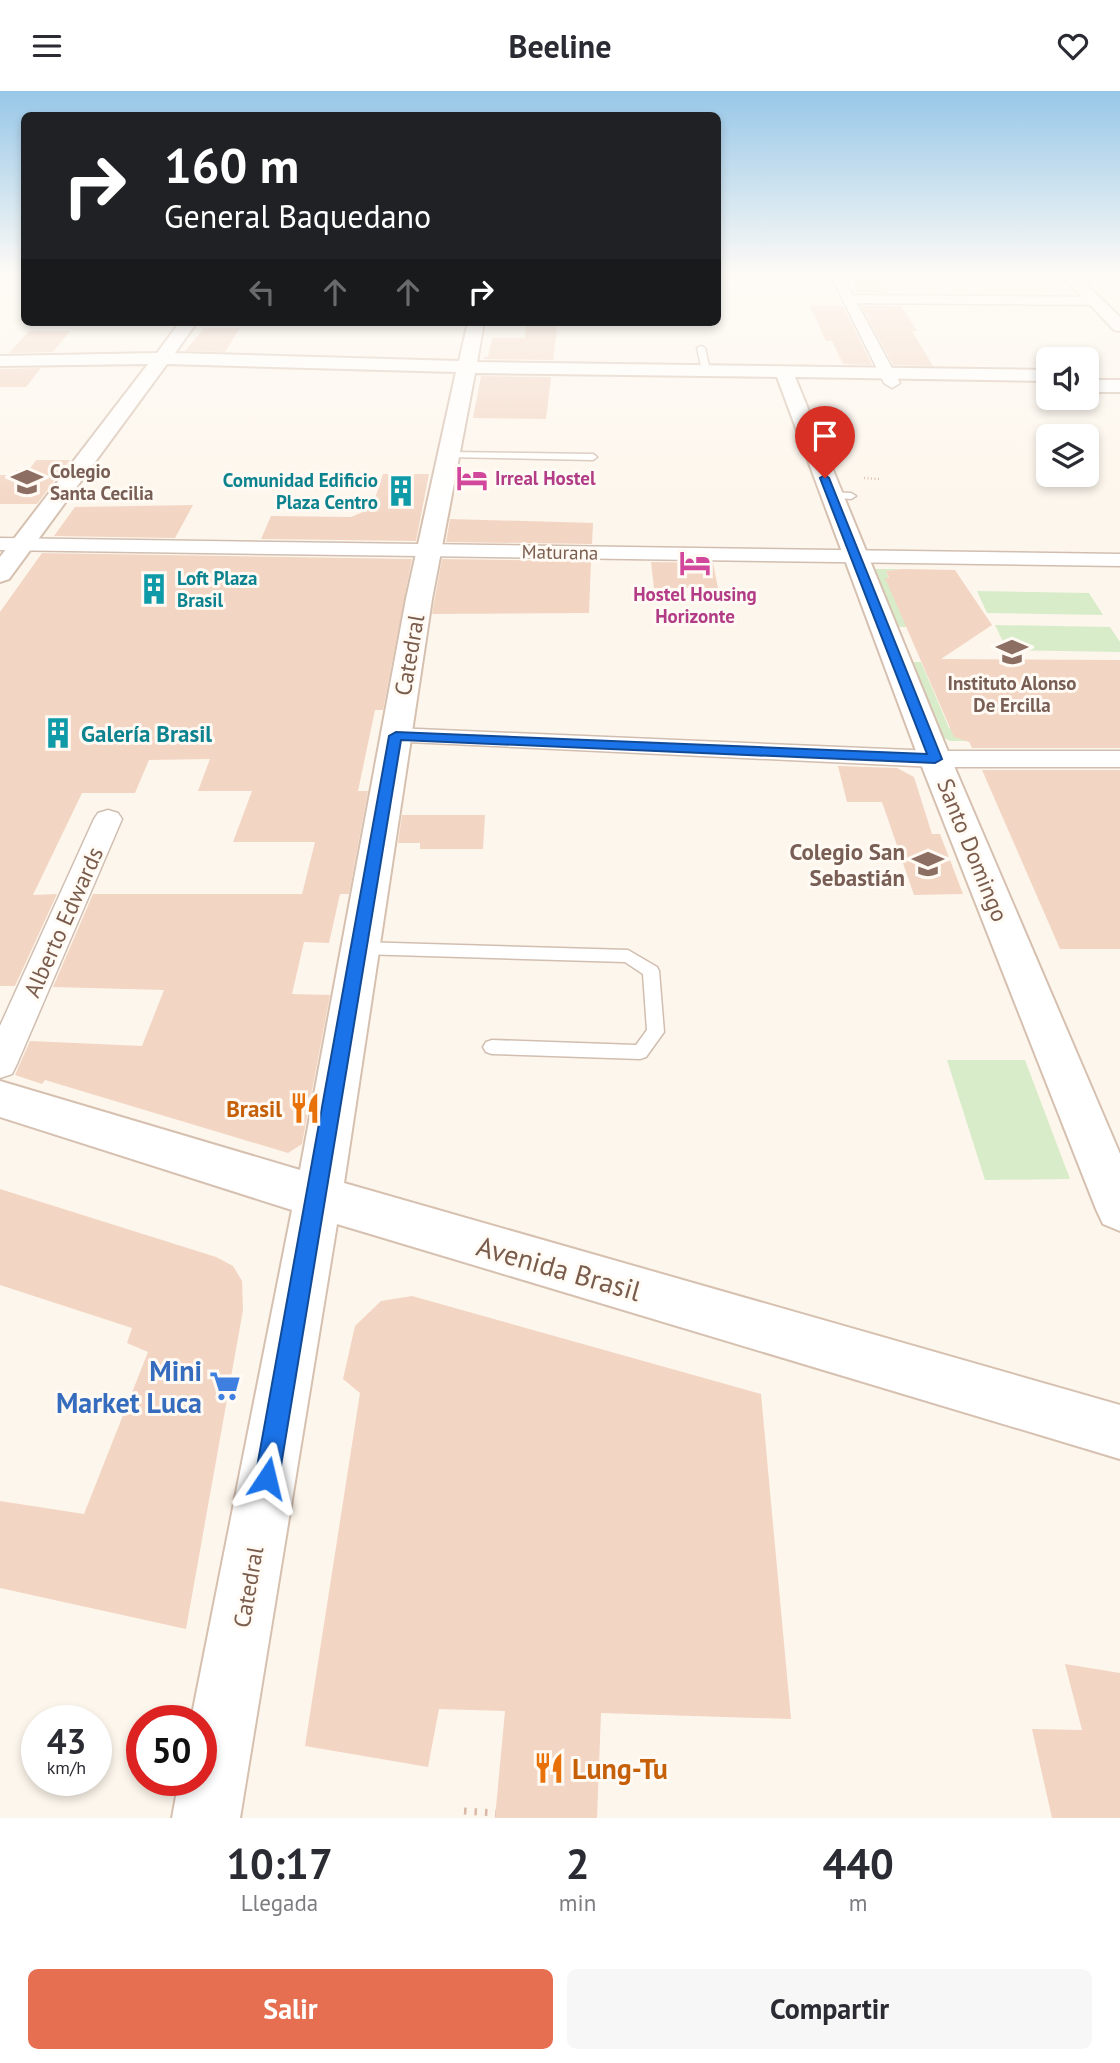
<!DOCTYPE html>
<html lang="es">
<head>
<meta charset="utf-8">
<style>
	:root { --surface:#fff; --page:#f7f7f7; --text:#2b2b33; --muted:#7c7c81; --accent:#e76f51 }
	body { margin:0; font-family:"PT Sans",sans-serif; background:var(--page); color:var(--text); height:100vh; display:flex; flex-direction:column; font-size:26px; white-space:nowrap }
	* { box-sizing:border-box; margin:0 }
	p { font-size:23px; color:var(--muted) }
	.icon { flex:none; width:38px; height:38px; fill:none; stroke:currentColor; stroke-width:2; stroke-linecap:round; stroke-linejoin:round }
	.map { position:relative; height:1727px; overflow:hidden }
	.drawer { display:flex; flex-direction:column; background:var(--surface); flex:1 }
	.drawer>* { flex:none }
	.top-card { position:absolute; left:21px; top:21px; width:700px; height:214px; border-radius:10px; box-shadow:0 4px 10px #0003; background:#202124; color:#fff; overflow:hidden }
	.controls { position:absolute; left:1036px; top:256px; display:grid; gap:14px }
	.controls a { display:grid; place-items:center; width:63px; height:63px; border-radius:10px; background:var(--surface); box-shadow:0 4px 10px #0003; font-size:35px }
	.speed { position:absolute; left:21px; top:1614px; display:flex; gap:14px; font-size:35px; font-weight:700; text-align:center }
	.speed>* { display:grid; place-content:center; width:91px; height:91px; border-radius:50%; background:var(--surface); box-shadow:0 4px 10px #0003; line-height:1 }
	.speed small { font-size:18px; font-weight:400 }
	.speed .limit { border:10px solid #d22; background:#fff; color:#111 }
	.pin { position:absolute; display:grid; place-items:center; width:60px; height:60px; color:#fff; margin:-72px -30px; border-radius:50% 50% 50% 0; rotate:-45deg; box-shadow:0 0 7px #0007 }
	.pin .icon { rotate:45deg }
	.me { position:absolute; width:77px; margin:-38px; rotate:10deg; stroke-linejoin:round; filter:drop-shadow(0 0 5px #0008) }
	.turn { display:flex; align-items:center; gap:24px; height:147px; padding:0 28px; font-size:32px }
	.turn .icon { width:91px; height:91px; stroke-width:2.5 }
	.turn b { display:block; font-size:49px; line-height:60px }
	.lanes { display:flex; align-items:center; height:66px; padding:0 28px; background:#0003; justify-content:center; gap:35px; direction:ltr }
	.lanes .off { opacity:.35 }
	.eta { display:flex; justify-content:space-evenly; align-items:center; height:119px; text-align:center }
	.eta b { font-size:42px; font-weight:700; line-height:49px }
	.primary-button { display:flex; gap:14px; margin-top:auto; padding:14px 28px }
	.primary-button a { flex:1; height:80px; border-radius:10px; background:var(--accent); color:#fff; font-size:28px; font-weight:700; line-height:80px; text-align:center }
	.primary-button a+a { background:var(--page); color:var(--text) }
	header { display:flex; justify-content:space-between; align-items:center; height:91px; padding:0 28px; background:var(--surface); font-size:32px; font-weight:700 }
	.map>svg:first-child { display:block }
	.green { fill:#d8ecc9 }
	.building { fill:#f3d5c3 }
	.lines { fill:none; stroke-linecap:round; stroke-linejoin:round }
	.lane-casing { stroke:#d1beb0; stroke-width:3 }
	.street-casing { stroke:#d1beb0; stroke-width:3 }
	.secondary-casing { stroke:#d6c0b0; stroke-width:4 }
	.path-far1 { stroke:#d9b8a5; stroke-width:2.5; stroke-dasharray:1 2.5; stroke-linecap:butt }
	.path { stroke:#d9b8a5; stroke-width:7; stroke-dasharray:2.5 8; stroke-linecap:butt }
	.lane { fill:#fff; fill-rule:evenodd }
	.street { fill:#fff; fill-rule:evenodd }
	.secondary { fill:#fff; fill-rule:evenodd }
	.route { fill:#1a73e8; stroke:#114b97; stroke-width:2 }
	.labels { text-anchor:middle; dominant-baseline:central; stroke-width:6; stroke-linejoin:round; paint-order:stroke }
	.far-education-label { font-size:19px; font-weight:bold; fill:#785e54; stroke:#fffaf3; text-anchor:start }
	.far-hotel-label { font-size:19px; font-weight:bold; fill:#b23c85; stroke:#fffaf3; text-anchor:start }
	.far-culture-label { font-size:19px; font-weight:bold; fill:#0d838f; stroke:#fffaf3; text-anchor:end }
	.far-street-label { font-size:19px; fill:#7a5c4d; stroke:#fffaf3 }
	.street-label { font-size:23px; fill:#7a5c4d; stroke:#fffaf3 }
	.culture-label { font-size:23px; font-weight:bold; fill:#0d838f; stroke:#fffaf3; text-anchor:start }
	.education-label { font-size:23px; font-weight:bold; fill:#785e54; stroke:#fffaf3; text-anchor:end }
	.food-label { font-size:23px; font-weight:bold; fill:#c56008; stroke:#fffaf3; text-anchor:end }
	.near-street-label { font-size:28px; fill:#7a5c4d; stroke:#fffaf3 }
	.near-shop-label { font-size:28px; font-weight:bold; fill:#366cbe; stroke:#fffaf3; text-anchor:end }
	.near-food-label { font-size:28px; font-weight:bold; fill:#c56008; stroke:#fffaf3; text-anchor:start }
</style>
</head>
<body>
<header><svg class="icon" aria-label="menu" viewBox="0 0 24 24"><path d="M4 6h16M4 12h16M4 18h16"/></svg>Beeline<svg class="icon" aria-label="heart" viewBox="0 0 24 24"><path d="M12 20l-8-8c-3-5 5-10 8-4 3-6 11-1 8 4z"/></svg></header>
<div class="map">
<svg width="1120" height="1727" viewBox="0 0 1120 1727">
	<rect width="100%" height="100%" fill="#fdf6ec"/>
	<!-- green -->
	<g class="green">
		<path d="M870 478H902L886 480 907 536H893Z"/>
		<path d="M977 500 1089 502 1103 524 987 522Z"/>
		<path d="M995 534 1110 536 1120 551V561L1007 559Z"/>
		<path d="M907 571H921L949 637 978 650H950L937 643Z"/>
		<path d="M947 969H1025L1070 1088 985 1089Z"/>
	</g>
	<!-- building -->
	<g class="building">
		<path d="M849 185H877L888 202 858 201Z"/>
		<path d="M810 215H843L872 274 843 273 832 250H826Z"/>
		<path d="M861 215H901L917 240H912L933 275 893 274Z"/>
		<path d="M526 231H558L553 269 484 268V266H488L492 247H525Z"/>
		<path d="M204 237H240L225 261 185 260Z"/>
		<path d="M29 240H70L53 261 9 262Z"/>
		<path d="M41 277 26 296H0V278Z"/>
		<path d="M481 285 551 286 546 328 473 327Z"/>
		<path d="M36 369H70L37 413H0V384H13L17 379H29Z"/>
		<path d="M383 383H429L416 450 261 448 271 425 351 426 372 417Z"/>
		<path d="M193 414 175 447 54 445 75 416Z"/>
		<path d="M450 428 593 432 592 453 446 451Z"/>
		<path d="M42 462 412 468 383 619H375L358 700H368L349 803H340L329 852 304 851 292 903 330 904 302 1053 288 1062 45 989 42 993 15 984 30 950 142 955 164 899 53 896 93 803H302L315 751H233L252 700H198L210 668 149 669 135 702H82L33 804 57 803 15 895H0V521Z"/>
		<path d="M442 468 591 470 589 522 432 523Z"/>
		<path d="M651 471 713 472 718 497H654Z"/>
		<path d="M902 478 955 479 992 534 941 568 1120 569V657H972L969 651 954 646 885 487H889L886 480Z"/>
		<path d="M838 675 897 677 914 686 932 743H940L963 803 914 804 882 711H847Z"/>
		<path d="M982 679H1120V858H1060Z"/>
		<path d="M402 724H485L483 758H420V752H398Z"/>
		<path d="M0 1098 216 1166 233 1175 242 1190 243 1219 186 1538 0 1497V1410L84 1423 148 1261 127 1252 132 1237 0 1194Z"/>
		<path d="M412 1205 761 1303 791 1628 601 1622 597 1727H495L505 1620 439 1618 428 1676 305 1655 360 1302 343 1288 355 1235 381 1210Z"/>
		<path d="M1065 1573 1120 1582V1727H1052L1032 1638 1082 1639Z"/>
	</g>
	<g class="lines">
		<defs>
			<g id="lane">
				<path d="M701 255 705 257 710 279 706 281 702 279 697 257Z"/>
				<path d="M448 361 593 363 597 366 593 369 445 366V362Z"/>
				<path d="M831 401 851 402 856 405 851 408 828 406V402Z"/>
				<path d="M360 851 628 859 657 876 659 880 664 941 646 966 640 968 492 963 486 961 483 956 486 951 492 949 636 954 647 939 643 883 625 871 360 863 352 857Z"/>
			</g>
			<g id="street">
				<path d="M831 185H843L853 204 1096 206 1103 210 1096 214 857 212 900 292 892 297 884 292Z"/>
				<path d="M0 447 1120 463V475L0 459Z"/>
				<path d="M395 637 935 660H1120V676H935L386 650 382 645 386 640Z"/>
				<path d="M108 719 118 722 122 728 17 973 12 983 0 987V935L94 728 98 722Z"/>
			</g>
			<g id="secondary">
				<path d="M1063 185H1078L1120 226V240L1114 239Z"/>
				<path d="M180 231H197L175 262 459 270 468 231H484L477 271 1048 279V290L795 286 951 668 1120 1063V1140L1103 1133 1096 1118 919 668 777 286 475 282 432 508 344 1092 1120 1314V1368L337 1133 240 1727H172L179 1689H201V1629H191L292 1119 0 1026V990L300 1079 406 508 456 281 167 273 9 488 0 491V466L148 273 0 275V265L157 262Z"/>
				<rect x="1087" y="289" width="33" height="12"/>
			</g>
		</defs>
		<!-- lane casing -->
		<use href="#lane" class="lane-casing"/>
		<!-- street casing -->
		<use href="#street" class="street-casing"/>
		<!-- secondary casing -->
		<use href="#secondary" class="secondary-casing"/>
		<!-- path-far1 -->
		<path class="path-far1" d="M864 387 880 388"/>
		<!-- path -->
		<path class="path" d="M464 1720 496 1722"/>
		<!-- lane -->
		<use href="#lane" class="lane"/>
		<!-- street -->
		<use href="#street" class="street"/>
		<!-- secondary -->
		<use href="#secondary" class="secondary"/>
	</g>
	<!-- sky -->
	<linearGradient id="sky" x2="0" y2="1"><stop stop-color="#97c7e8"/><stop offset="0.43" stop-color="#fefbf6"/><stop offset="1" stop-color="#fefbf6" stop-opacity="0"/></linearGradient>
	<rect width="1120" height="427" fill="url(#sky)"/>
	<!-- route -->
	<path class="route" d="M825 384 829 387 942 668 935 672 401 649 279 1387 275 1396 267 1399 259 1396 255 1387 389 645 396 641 927 663 820 387Z"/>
	<!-- icons -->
	<defs>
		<symbol id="hotel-bare" viewBox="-9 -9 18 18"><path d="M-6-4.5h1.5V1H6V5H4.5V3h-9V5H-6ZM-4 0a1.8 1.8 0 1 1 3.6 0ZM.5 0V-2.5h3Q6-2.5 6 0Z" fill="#d1479c" stroke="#fffaf3" stroke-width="2.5" paint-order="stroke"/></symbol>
		<symbol id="school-bare" viewBox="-9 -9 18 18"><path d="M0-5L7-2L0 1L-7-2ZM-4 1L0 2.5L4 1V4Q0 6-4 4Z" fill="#8d6e63" stroke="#fffaf3" stroke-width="2.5" paint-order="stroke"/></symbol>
		<symbol id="building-bare" viewBox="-9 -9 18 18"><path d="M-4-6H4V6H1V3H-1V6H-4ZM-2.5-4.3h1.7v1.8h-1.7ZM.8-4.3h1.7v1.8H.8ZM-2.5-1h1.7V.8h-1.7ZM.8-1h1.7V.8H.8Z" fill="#0f9aa8" stroke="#fffaf3" stroke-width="2.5" paint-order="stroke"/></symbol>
		<symbol id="restaurant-bare" viewBox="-9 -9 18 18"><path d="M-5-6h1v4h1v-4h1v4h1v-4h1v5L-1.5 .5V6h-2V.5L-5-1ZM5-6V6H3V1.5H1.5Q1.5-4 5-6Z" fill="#e8710a" stroke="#fffaf3" stroke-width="2.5" paint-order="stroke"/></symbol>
		<symbol id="supermarket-bare" viewBox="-9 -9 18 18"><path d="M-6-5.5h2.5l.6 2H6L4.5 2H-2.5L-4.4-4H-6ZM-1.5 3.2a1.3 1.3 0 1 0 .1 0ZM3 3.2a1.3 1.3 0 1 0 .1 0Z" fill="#3f7fe0" stroke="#fffaf3" stroke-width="2.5" paint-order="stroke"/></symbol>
	</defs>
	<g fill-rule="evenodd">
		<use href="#hotel-bare" x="450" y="365" width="44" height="44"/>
		<use href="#school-bare" x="5" y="369" width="44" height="44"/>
		<use href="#building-bare" x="379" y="378" width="44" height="44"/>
		<use href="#hotel-bare" x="673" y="450" width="44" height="44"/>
		<use href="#building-bare" x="132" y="476" width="44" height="44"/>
		<use href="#school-bare" x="990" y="539" width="44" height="44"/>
		<use href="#building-bare" x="36" y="620" width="44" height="44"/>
		<use href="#school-bare" x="906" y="751" width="44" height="44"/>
		<use href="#restaurant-bare" x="283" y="995" width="44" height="44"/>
		<use href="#supermarket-bare" x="203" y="1273" width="44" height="44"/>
		<use href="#restaurant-bare" x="527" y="1655" width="44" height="44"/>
	</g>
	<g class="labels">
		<!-- far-education labels -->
		<g class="far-education-label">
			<text x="50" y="380">Colegio<tspan x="50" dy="22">Santa Cecilia</tspan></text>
			<text x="1012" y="592" text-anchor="middle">Instituto Alonso<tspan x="1012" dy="22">De Ercilla</tspan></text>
		</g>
		<!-- far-hotel labels -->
		<g class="far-hotel-label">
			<text x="495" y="387">Irreal Hostel</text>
			<text x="695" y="503" text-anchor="middle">Hostel Housing<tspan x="695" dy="22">Horizonte</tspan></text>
		</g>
		<!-- far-culture labels -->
		<g class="far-culture-label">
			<text x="378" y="389">Comunidad Edificio<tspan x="378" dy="22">Plaza Centro</tspan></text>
			<text x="177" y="487" text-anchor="start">Loft Plaza<tspan x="177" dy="22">Brasil</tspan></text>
		</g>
		<!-- far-street labels -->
		<g class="far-street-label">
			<text transform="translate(560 461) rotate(1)">Maturana</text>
		</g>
		<!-- street labels -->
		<g class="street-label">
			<text transform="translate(409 564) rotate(-80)">Catedral</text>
			<text transform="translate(973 759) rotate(68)">Santo Domingo</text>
			<text transform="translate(63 831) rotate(-66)">Alberto Edwards</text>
			<text transform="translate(248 1496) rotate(-80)">Catedral</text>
		</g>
		<!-- culture labels -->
		<g class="culture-label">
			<text x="81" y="642">Galería Brasil</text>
		</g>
		<!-- education labels -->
		<g class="education-label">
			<text x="905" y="760">Colegio San<tspan x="905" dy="26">Sebastián</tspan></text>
		</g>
		<!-- food labels -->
		<g class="food-label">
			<text x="282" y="1017">Brasil</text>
		</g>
		<!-- near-street labels -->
		<g class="near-street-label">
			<text transform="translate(559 1177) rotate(16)">Avenida Brasil</text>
		</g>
		<!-- near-shop labels -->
		<g class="near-shop-label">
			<text x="202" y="1279">Mini<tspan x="202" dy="32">Market Luca</tspan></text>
		</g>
		<!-- near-food labels -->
		<g class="near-food-label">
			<text x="572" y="1677">Lung-Tu</text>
		</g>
	</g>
</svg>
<div class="controls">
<a><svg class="icon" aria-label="sound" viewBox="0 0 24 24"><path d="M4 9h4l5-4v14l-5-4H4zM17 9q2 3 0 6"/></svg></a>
<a><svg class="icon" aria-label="layers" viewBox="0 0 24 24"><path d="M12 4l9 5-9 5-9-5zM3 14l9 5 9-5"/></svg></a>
</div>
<div class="speed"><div>43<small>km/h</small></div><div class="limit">50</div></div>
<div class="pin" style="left:825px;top:387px;background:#d93025"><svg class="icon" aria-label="arrive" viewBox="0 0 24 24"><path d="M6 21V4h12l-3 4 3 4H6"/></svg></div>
<svg class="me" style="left:267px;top:1387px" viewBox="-20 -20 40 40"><path d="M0-17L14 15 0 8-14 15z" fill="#1a73e8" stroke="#fff" stroke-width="4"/></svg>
<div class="top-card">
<div class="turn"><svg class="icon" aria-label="right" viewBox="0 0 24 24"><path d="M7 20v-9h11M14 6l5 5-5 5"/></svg><div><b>160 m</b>General Baquedano</div></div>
<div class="lanes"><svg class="icon off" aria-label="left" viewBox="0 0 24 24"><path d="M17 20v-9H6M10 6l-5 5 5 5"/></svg><svg class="icon off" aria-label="ahead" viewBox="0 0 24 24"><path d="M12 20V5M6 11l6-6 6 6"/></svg><svg class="icon off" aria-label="ahead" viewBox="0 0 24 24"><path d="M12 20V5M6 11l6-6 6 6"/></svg><svg class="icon" aria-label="right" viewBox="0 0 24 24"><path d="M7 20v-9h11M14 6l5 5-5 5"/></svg></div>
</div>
</div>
<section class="drawer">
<div class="eta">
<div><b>10:17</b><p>Llegada</p></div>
<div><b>2</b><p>min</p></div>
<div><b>440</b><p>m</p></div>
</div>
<div class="primary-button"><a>Salir</a><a>Compartir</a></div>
</section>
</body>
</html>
